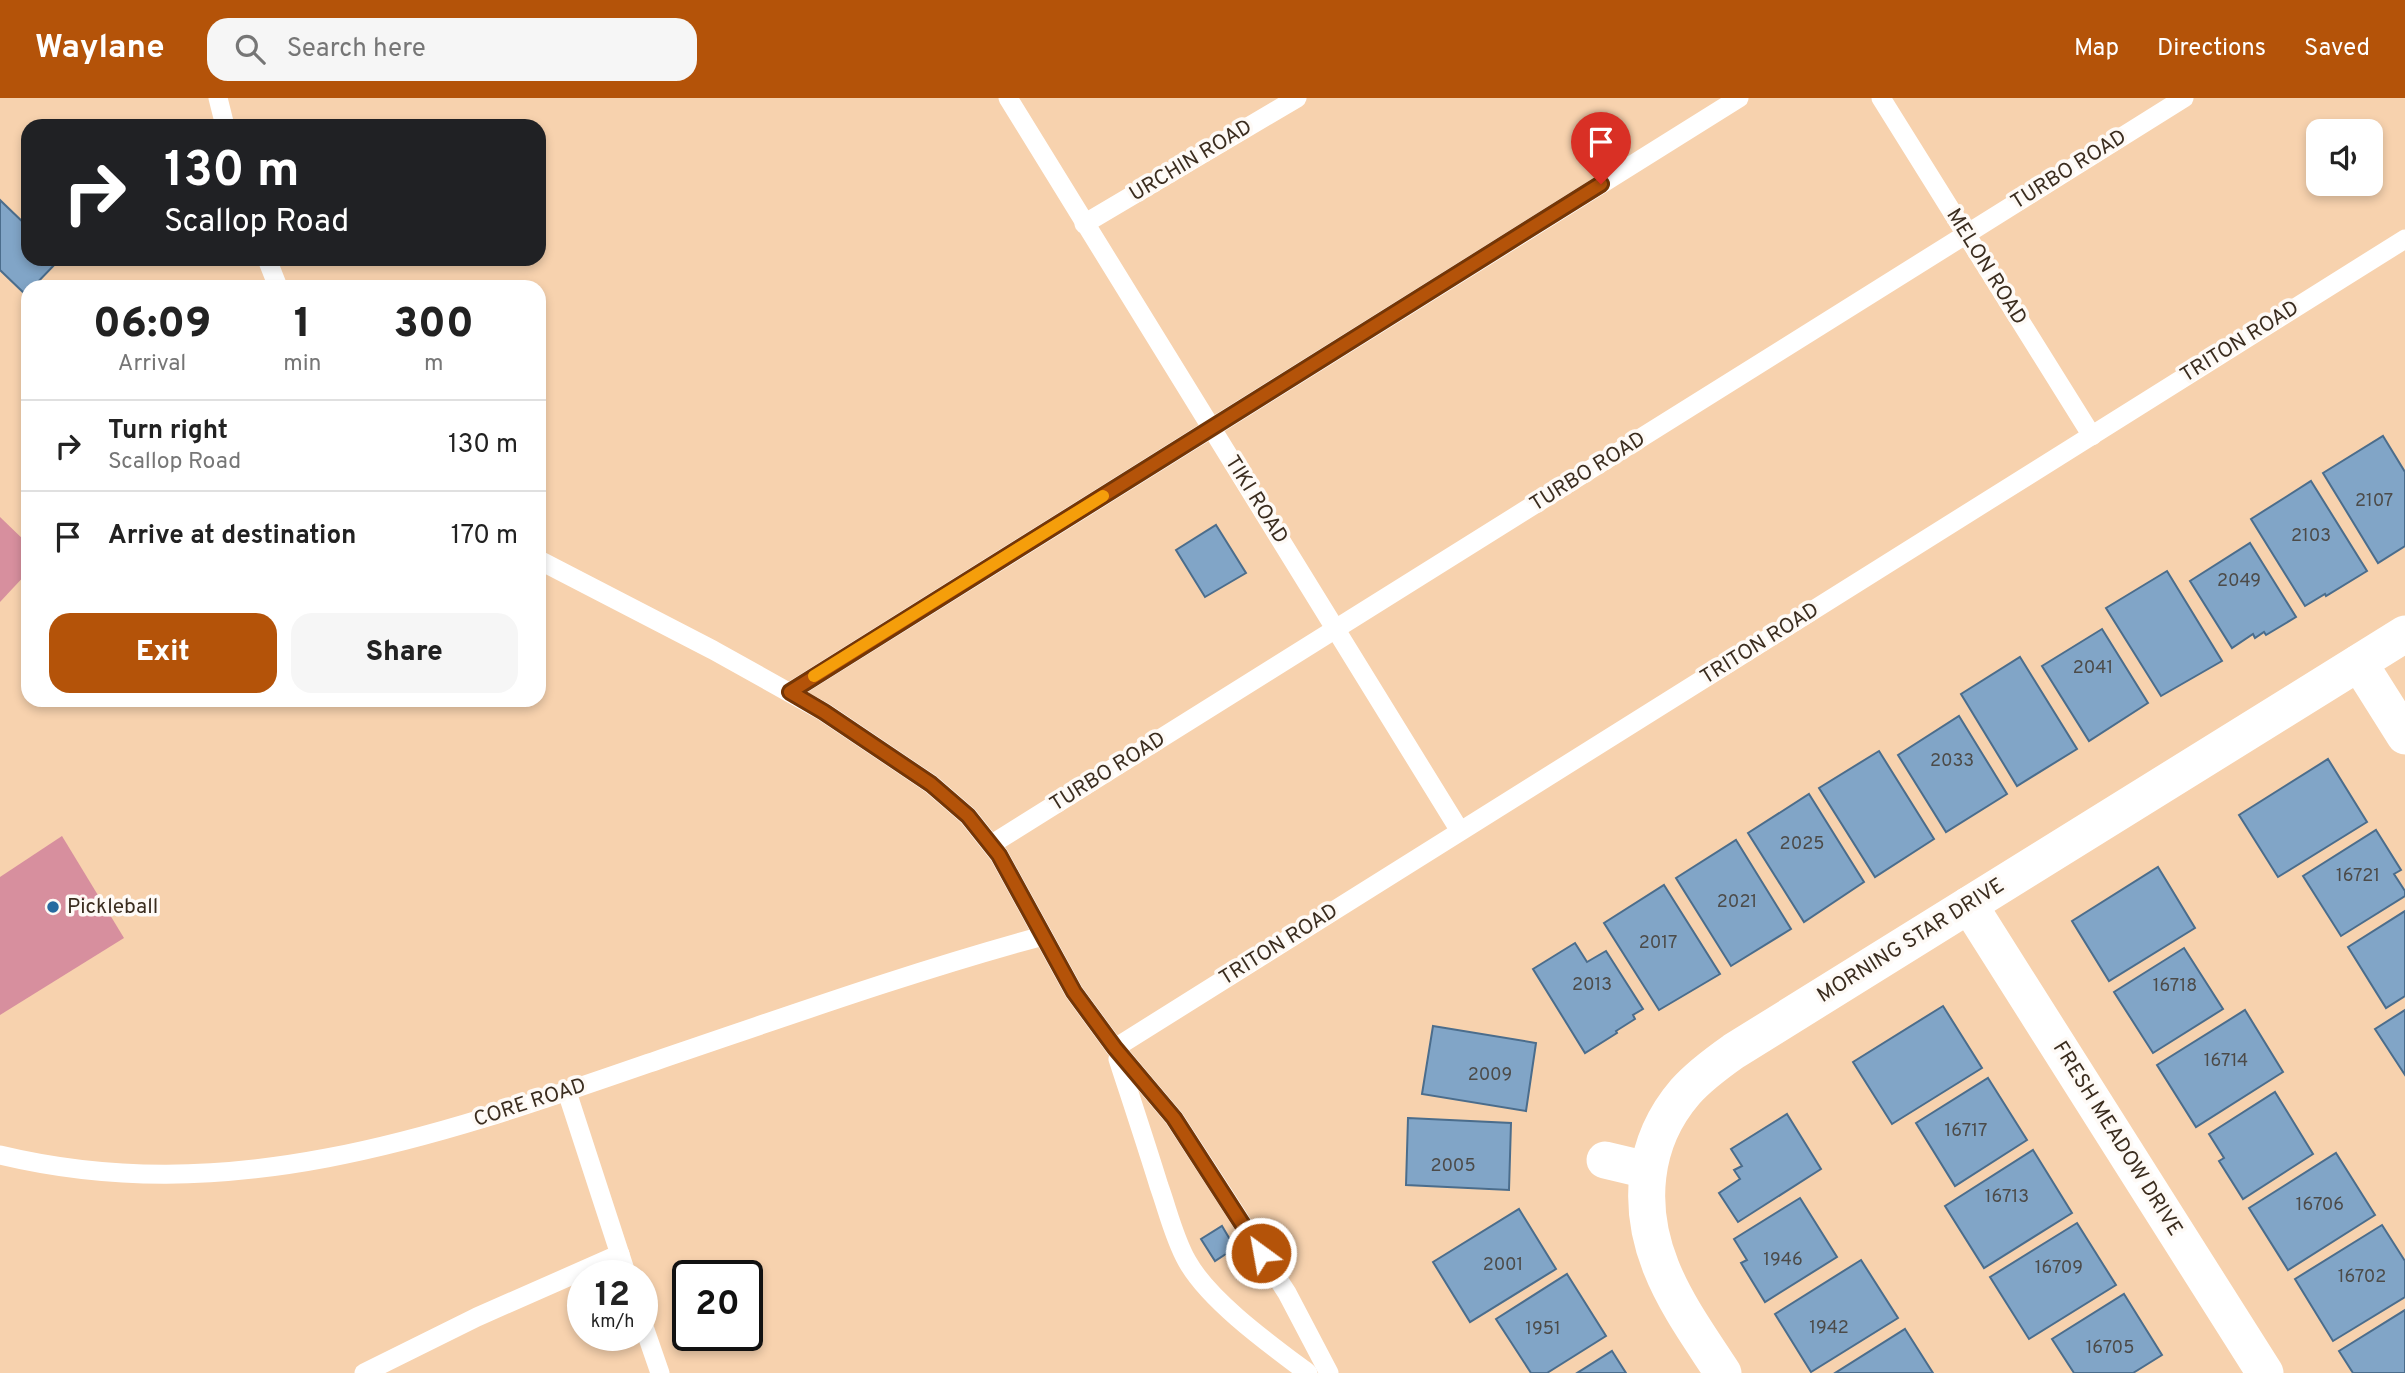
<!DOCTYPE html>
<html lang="en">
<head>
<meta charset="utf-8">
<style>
	:root { --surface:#fff; --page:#f6f6f6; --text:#222; --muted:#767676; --line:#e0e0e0; --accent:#b45309 }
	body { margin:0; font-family:Overpass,sans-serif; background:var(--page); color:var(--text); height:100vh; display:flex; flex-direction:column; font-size:26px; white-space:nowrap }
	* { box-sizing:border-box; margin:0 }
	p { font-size:23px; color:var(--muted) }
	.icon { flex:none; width:38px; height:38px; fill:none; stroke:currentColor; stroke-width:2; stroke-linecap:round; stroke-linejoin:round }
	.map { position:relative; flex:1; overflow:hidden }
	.details { position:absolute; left:21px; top:182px; width:525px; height:427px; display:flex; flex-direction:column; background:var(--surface); border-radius:21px; box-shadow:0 4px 10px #0003 }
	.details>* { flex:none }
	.guide { position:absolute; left:21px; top:21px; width:525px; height:147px; border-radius:21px; box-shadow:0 4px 10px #0003; background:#202124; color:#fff; overflow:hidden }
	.controls { position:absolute; left:2306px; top:21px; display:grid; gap:14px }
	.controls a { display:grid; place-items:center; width:77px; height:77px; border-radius:14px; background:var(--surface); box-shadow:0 4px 10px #0003; font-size:35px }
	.speed { position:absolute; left:567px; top:1162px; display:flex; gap:14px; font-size:35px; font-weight:700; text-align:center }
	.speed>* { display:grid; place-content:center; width:91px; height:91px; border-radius:50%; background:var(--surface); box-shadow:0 4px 10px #0003; line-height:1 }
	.speed small { font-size:18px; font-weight:400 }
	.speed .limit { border:4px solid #111; border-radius:10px; background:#fff; color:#111 }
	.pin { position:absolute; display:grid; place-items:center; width:60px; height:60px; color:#fff; margin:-72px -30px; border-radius:50% 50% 50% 0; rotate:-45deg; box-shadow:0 0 7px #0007 }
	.pin .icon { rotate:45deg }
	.me { position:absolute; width:77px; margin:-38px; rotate:328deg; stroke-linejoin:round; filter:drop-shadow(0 0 5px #0008) }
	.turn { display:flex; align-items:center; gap:24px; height:147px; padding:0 28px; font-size:32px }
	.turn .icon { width:91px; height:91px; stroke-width:2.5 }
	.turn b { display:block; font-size:49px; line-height:60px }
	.eta { display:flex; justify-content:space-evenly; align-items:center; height:119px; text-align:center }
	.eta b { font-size:42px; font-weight:800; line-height:49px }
	.primary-button { display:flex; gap:14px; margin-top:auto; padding:14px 28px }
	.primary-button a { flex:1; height:80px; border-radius:21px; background:var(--accent); color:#fff; font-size:28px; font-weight:800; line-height:80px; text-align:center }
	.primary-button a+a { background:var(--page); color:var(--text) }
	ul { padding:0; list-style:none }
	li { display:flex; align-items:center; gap:21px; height:91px; padding:0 28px; border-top:2px solid var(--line) }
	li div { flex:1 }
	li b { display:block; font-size:26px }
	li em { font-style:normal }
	header { display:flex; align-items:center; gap:42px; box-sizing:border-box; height:98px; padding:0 35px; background:var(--accent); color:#fff }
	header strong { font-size:33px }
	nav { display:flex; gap:38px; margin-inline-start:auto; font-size:24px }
	.search { width:490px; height:63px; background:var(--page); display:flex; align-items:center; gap:18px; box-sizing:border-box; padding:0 24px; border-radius:21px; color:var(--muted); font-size:26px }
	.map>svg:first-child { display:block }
	.green { fill:#d78f9e }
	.building { fill:#81a5c7; stroke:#4b6d8c; stroke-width:2 }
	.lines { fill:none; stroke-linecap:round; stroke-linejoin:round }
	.service { stroke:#fff; stroke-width:19 }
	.minor { stroke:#fff; stroke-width:37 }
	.route-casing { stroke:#753606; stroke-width:18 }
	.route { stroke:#b45309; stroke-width:12 }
	.slow { stroke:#f59e0b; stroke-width:12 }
	.poi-dot { fill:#276aa0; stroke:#fefaf6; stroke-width:2.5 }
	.labels { text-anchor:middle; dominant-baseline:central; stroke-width:7; stroke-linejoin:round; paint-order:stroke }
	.number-label { font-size:18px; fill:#4c4b49 }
	.street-label { font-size:21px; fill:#3b2d1f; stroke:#fefaf6 }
	.poi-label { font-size:21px; fill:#3b2d1f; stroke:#fefaf6; text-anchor:start }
</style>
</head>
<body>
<header>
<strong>Waylane</strong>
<div class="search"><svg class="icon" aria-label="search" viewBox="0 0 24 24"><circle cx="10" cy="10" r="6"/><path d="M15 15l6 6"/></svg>Search here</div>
<nav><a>Map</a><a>Directions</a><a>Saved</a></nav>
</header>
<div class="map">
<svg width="2405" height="1275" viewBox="0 0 2405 1275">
	<rect width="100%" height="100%" fill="#f7d2ae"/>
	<!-- green -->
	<g class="green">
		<path d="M0 419 28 446V474L0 504Z"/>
		<path d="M62 738 124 840 0 917V779Z"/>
	</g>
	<!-- building -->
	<g class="building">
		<path d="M0 102 28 129V161H60L33 189H28L26 197 0 172Z"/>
		<path d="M2383 338 2405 374V448L2378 465 2323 375Z"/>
		<path d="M2311 383 2367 473 2326 498 2325 496 2305 508 2251 421Z"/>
		<path d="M1216 427 1246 475 1205 499 1176 452Z"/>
		<path d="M2250 445 2296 519 2266 537 2264 534 2255 540 2253 536 2232 550 2190 483Z"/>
		<path d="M2167 473 2222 563 2161 598 2106 510Z"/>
		<path d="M2102 531 2148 605 2089 643 2042 568Z"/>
		<path d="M2020 559 2077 651 2017 688 1961 596Z"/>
		<path d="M1959 618 2007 696 1946 734 1898 657Z"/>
		<path d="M1879 653 1934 741 1875 779 1819 690Z"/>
		<path d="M2328 661 2367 724 2278 779 2239 717Z"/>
		<path d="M1809 696 1864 784 1804 824 1748 735Z"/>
		<path d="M2376 732 2401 772 2394 776 2405 793V798L2341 838 2303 778Z"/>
		<path d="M1736 742 1791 831 1731 868 1676 780Z"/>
		<path d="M2158 769 2195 830 2109 883 2072 823Z"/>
		<path d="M1664 787 1720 876 1659 912 1604 825Z"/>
		<path d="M2405 813V898L2386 910 2348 849Z"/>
		<path d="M1575 845 1587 864 1606 853 1643 911 1633 917 1635 921 1616 933 1617 935 1585 955 1533 871Z"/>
		<path d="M2184 850 2223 911 2153 955 2114 894Z"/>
		<path d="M1943 908 1982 970 1892 1026 1853 964Z"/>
		<path d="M2245 912 2283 974 2196 1029 2157 967Z"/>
		<path d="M2405 912V977L2375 931Z"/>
		<path d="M1433 928 1536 945 1526 1013 1422 996Z"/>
		<path d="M1988 980 2027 1042 1955 1088 1916 1025Z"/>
		<path d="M2275 994 2313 1056 2243 1101 2219 1063 2224 1060 2209 1036Z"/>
		<path d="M1787 1016 1821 1071 1738 1124 1719 1095 1740 1081 1734 1072 1742 1068 1731 1051Z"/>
		<path d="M1408 1020 1511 1025 1509 1092 1406 1087Z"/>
		<path d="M2033 1052 2072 1115 1984 1170 1945 1108Z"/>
		<path d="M2336 1055 2375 1117 2288 1172 2249 1110Z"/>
		<path d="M1800 1100 1837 1159 1765 1204 1741 1165 1747 1162 1734 1141Z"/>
		<path d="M1519 1111 1556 1171 1470 1224 1433 1164Z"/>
		<path d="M2077 1125 2116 1187 2029 1241 1990 1179Z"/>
		<path d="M2382 1127 2405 1163V1199L2333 1243 2295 1181Z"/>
		<path d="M1222 1128 1235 1150 1215 1163 1201 1141Z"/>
		<path d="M1861 1162 1898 1220 1811 1274 1775 1216Z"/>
		<path d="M1567 1176 1606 1238 1547 1275H1531L1496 1221Z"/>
		<path d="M2124 1196 2162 1257 2133 1275H2074L2052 1241Z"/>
		<path d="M2405 1212V1275H2353L2339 1253Z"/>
		<path d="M1905 1231 1933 1275H1835Z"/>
		<path d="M1612 1253 1626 1275H1577Z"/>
	</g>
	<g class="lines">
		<!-- service -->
		<g class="service">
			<path d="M218 0 225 28"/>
			<path d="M1008 0 1460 733"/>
			<path d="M1881 0 2092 338"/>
			<path d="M1084 126 1297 0"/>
			<path d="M267 161 278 189"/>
			<path d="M539 462 713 552 824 614 931 686 968 718 999 757 1074 894 1115 950 1174 1020 1222 1094 1287 1195 1329 1275"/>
			<path d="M790 594 1739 0"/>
			<path d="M992 746 2184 0"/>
			<path d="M1115 950 2405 141"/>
			<path d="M1118 961C1132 1004 1146 1046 1159 1088 1168 1113 1174 1140 1187 1163 1209 1203 1272 1248 1308 1275"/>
			<path d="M567 994 627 1178"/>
			<path d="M0 1057C233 1113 444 1036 661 961 788 918 914 873 1043 838"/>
			<path d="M642 1223 660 1275"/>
			<path d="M364 1275 477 1219 620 1156"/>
		</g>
		<!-- minor -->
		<g class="minor">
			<path d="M2359 565 2405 638"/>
			<path d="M1969 807 2265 1275"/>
			<path d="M1605 1062 1647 1072"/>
			<path d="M1723 1275C1701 1241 1676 1207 1661 1169 1637 1109 1642 1044 1685 994 1699 978 1717 965 1734 953L2405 536"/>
		</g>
	</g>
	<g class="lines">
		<defs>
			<path id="route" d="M1261 1155 1174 1020 1115 950 1074 894 999 757 968 718 931 686 824 614 790 594 1601 86"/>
		</defs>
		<!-- route casing -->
		<use href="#route" class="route-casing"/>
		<!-- route -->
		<use href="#route" class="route"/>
		<!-- slow -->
		<path class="slow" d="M814 578 1103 398"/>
	</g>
	<!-- markers -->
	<circle class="poi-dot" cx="53" cy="809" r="7"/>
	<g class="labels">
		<!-- number labels -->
		<g class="number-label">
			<text x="2374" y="403">2107</text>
			<text x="2311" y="438">2103</text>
			<text x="2239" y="483">2049</text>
			<text x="2093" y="570">2041</text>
			<text x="1952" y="663">2033</text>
			<text x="1802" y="746">2025</text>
			<text x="2358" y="778">16721</text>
			<text x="1737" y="804">2021</text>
			<text x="1658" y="845">2017</text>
			<text x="1592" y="887">2013</text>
			<text x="2175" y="888">16718</text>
			<text x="2226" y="963">16714</text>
			<text x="1490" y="977">2009</text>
			<text x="1966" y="1033">16717</text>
			<text x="1453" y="1068">2005</text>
			<text x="2007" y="1099">16713</text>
			<text x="2320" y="1107">16706</text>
			<text x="1783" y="1162">1946</text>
			<text x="1503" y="1167">2001</text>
			<text x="2059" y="1170">16709</text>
			<text x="2362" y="1179">16702</text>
			<text x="1829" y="1230">1942</text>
			<text x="1543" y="1231">1951</text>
			<text x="2110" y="1250">16705</text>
		</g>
		<!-- street labels -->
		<g class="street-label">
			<text transform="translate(1191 63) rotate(-31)">URCHIN ROAD</text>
			<text transform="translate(2069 72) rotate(-32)">TURBO ROAD</text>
			<text transform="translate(1986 169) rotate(58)">MELON ROAD</text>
			<text transform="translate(2240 244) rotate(-32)">TRITON ROAD</text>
			<text transform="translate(1588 374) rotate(-32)">TURBO ROAD</text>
			<text transform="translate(1256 402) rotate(58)">TIKI ROAD</text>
			<text transform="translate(1760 546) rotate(-32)">TRITON ROAD</text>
			<text transform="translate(1108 674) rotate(-32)">TURBO ROAD</text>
			<text transform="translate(1911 843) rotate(-32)">MORNING STAR DRIVE</text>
			<text transform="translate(1279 847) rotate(-32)">TRITON ROAD</text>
			<text transform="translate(530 1005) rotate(-18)">CORE ROAD</text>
			<text transform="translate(2117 1041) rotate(58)">FRESH MEADOW DRIVE</text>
		</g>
		<!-- poi labels -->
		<g class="poi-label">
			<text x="67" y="809">Pickleball</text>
		</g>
	</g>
</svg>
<div class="controls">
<a><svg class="icon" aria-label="sound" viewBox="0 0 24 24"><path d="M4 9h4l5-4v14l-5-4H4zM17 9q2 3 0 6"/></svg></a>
</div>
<div class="speed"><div>12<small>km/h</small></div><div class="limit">20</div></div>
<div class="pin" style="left:1601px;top:86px;background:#d93025"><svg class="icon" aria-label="arrive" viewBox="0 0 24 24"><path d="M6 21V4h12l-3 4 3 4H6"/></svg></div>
<svg class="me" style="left:1261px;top:1155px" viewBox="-20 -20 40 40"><circle r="17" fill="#b45309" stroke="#fff" stroke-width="3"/><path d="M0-11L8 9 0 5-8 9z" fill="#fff"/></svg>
<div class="guide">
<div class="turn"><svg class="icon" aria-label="right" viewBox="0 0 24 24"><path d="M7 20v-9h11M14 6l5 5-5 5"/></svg><div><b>130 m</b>Scallop Road</div></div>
</div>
<section class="details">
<div class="eta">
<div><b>06:09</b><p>Arrival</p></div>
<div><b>1</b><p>min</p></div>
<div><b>300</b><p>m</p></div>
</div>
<ul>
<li><svg class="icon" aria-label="right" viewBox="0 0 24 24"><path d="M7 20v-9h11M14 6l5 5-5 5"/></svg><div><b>Turn right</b><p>Scallop Road</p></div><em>130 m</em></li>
<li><svg class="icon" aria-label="arrive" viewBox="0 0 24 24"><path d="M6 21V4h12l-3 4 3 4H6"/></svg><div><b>Arrive at destination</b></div><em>170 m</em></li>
</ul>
<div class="primary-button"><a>Exit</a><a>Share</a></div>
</section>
</div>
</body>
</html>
